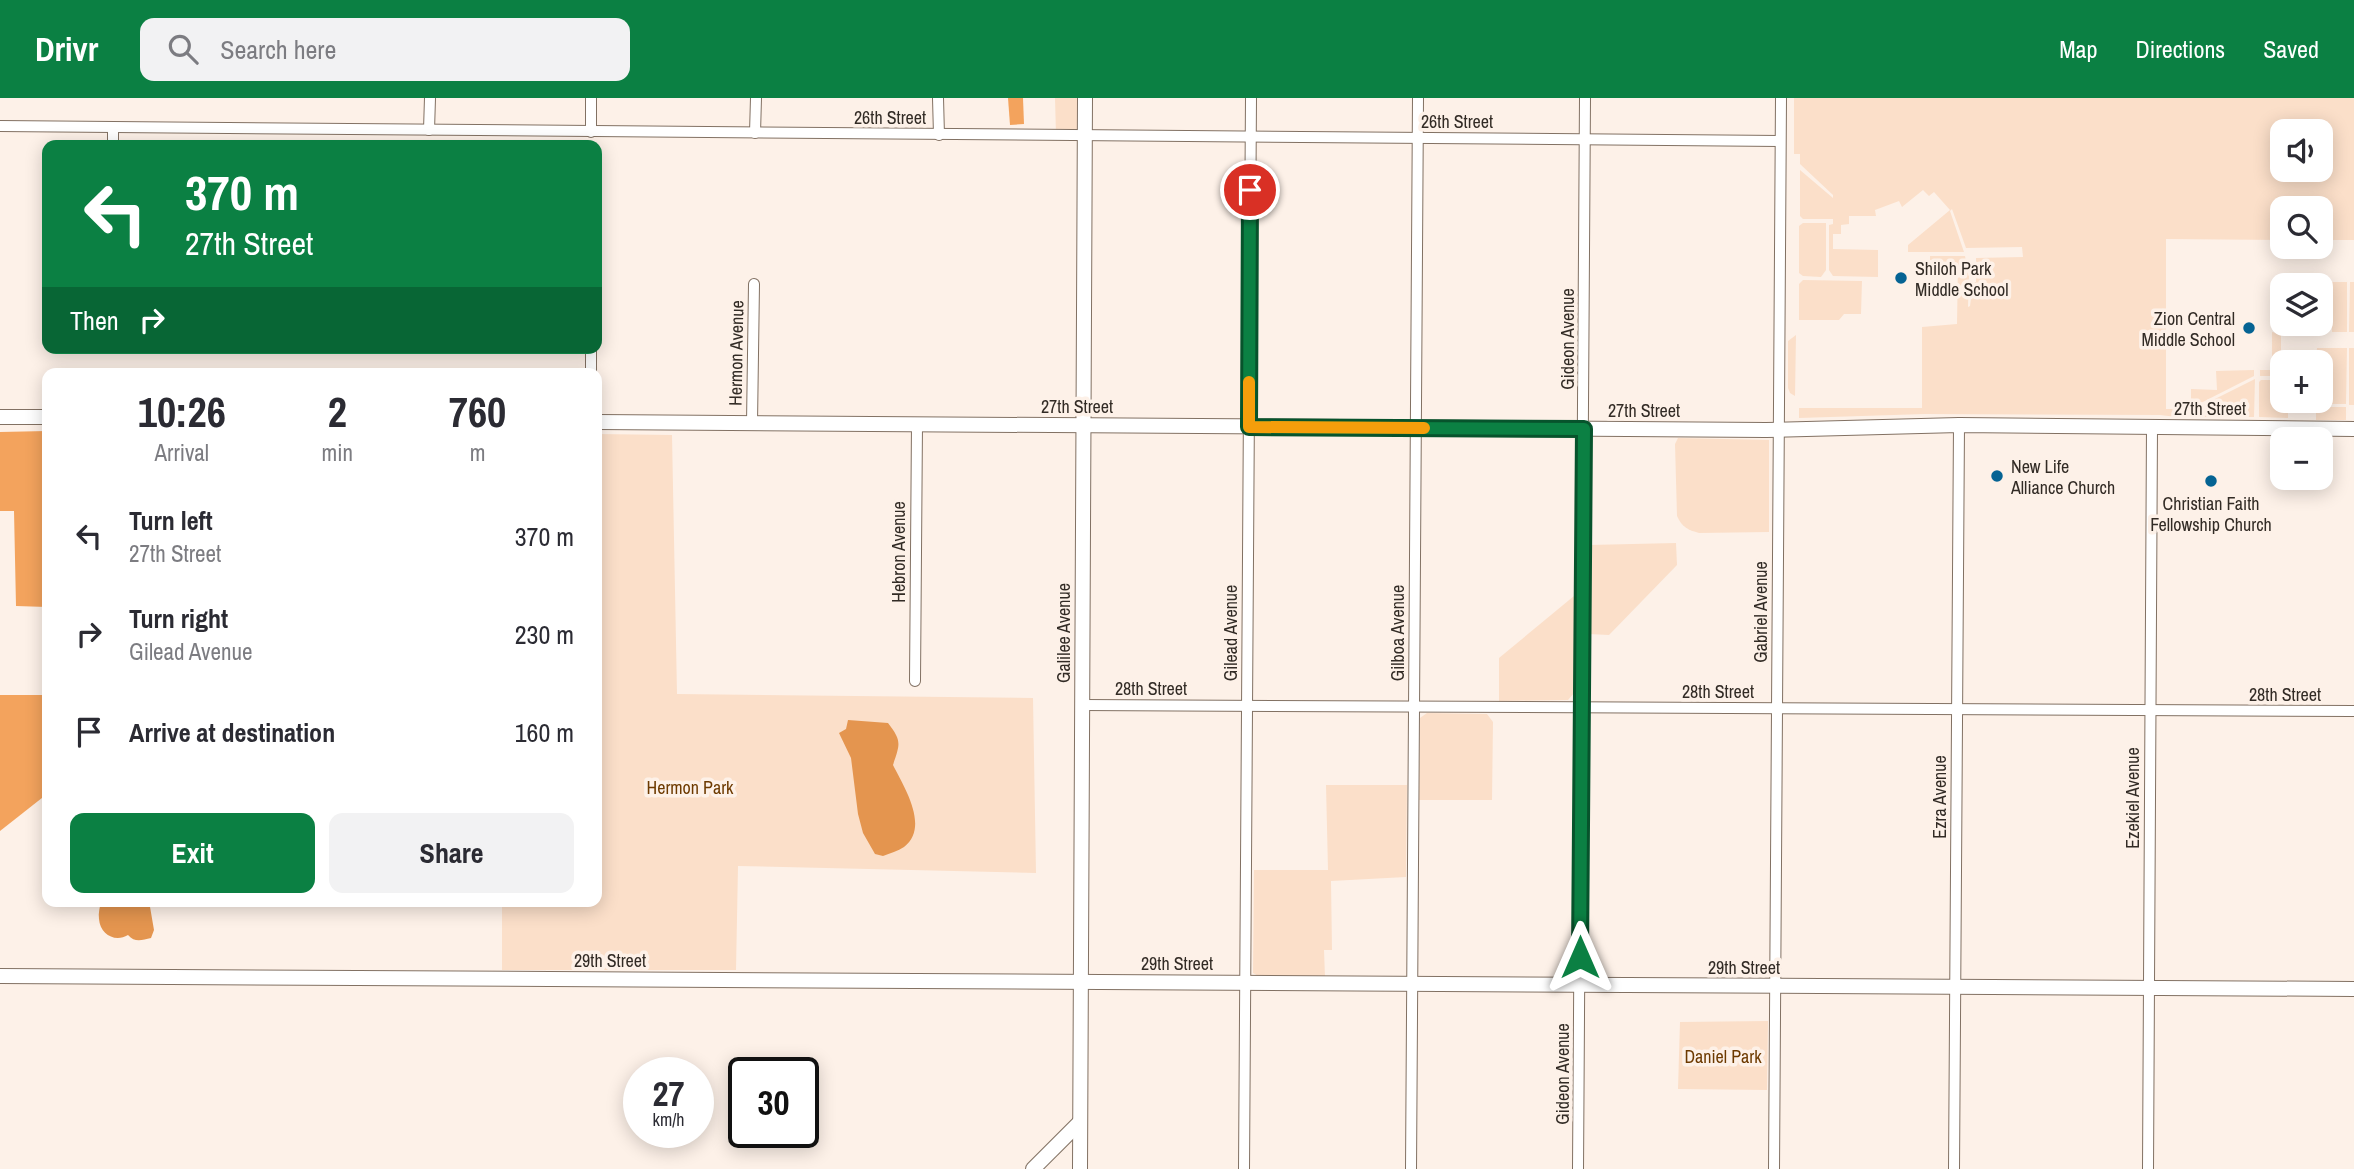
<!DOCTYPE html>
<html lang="en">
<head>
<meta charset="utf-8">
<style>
	:root { --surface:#fff; --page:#f2f2f3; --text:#2b2b33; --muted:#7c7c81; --accent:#0b8043 }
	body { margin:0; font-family:"Archivo Narrow",sans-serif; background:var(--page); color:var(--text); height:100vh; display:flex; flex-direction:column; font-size:26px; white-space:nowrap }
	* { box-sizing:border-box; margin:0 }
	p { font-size:23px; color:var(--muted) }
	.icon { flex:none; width:38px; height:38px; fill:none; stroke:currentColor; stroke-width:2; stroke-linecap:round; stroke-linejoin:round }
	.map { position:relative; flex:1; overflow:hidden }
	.details { position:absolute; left:42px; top:270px; width:560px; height:539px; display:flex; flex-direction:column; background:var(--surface); border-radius:14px; box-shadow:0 4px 18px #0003 }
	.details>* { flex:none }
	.guide { position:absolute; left:42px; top:42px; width:560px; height:214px; border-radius:14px; box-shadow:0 4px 18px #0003; background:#0b8043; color:#fff; overflow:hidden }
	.buttons { position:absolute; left:2270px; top:21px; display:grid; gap:14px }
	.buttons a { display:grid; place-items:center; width:63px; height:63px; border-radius:14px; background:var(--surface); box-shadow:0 4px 18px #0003; font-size:35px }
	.speed { position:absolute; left:623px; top:959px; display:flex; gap:14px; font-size:35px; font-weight:700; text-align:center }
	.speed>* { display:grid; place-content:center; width:91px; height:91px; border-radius:50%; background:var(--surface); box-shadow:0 4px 18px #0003; line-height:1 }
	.speed small { font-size:18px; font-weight:400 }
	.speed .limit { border:4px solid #111; border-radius:10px; background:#fff; color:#111 }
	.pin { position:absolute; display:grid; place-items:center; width:60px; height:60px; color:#fff; margin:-30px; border:4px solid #fff; border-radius:50%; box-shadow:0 2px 7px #0007 }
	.me { position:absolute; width:77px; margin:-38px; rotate:0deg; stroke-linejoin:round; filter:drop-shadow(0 0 5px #0008) }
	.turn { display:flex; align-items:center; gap:24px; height:147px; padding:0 28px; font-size:32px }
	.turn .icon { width:91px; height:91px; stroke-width:2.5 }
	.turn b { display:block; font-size:49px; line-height:60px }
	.then { display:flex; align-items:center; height:66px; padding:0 28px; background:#0003; gap:14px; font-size:26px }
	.eta { display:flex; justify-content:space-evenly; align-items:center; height:119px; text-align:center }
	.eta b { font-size:42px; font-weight:700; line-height:49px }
	.button { display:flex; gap:14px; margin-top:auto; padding:14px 28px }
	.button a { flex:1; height:80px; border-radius:14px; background:var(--accent); color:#fff; font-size:28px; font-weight:700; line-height:80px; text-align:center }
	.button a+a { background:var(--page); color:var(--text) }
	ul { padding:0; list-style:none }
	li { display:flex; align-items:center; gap:21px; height:98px; padding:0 28px }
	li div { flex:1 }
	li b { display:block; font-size:26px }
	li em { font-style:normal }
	header { display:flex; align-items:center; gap:42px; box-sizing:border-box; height:98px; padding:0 35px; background:var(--accent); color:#fff }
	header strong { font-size:33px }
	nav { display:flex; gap:38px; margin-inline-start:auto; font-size:24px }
	.search { width:490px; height:63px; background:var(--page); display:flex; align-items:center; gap:18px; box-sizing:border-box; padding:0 24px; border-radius:14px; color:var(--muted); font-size:26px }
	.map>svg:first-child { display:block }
	.green { fill:#fbdfc9; fill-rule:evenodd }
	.forest { fill:#f3a35d }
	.water { fill:#e4954f }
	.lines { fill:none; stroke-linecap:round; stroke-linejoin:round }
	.street-casing { stroke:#827163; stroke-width:12 }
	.secondary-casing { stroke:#827163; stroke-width:16 }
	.street { stroke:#fff; stroke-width:10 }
	.secondary { stroke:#fff; stroke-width:14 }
	.route-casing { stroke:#07532c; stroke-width:18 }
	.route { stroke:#0b8043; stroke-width:12 }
	.slow { stroke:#f59e0b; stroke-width:12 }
	.poi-dot { fill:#056393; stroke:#fdf1e8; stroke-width:2.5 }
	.labels { text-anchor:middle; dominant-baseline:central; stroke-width:7; stroke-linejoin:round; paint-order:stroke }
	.street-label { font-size:18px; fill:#322b25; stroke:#fdf1e8 }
	.poi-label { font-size:18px; fill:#322b25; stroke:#fdf1e8; text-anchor:start }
	.park-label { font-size:18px; fill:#6d3a00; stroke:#fdf1e8 }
</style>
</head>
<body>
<header>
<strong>Drivr</strong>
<div class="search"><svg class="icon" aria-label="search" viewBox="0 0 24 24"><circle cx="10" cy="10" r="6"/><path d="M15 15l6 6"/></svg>Search here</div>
<nav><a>Map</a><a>Directions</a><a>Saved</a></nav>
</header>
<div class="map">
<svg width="2354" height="1071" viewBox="0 0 2354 1071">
	<rect width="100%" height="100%" fill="#fdf1e8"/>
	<!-- green -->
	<g class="green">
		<path d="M1055 0H1085V38L1056 37Z"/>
		<path d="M1794 0H2354V142H2321L2320 110H2282V142L2166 141V311H2177V319L2160 317 1925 316 1799 320V310H1922V229L1957 226 1958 165H1944L1943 162H1930V158H1965L1969 178 1968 209 1970 208 1973 185 1976 184V160L2023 159 2022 149 1966 150 1952 111 1950 113 1964 154H1908V147L1950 112 1934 94 1929 98 1923 92 1902 109 1899 103 1875 112 1876 118H1849V126L1841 127V136H1833V151L1878 152V179L1833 178 1829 172V127L1833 126V121H1803L1800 118V72L1833 100V97L1800 66V56H1794ZM2282 33H2320V72H2282Z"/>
		<path d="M1803 125H1826V172L1821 179 1803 178 1799 175V128Z"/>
		<path d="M1803 182 1862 183 1861 216H1844L1839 222H1799V186Z"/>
		<rect x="2332" y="184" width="15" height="50"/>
		<path d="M2350 184H2354V234H2349Z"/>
		<path d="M2272 234 2281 236V277L2279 278H2260V272H2272Z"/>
		<path d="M1796 237 1795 298 1790 295 1788 290V243Z"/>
		<path d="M2317 250H2347L2346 306H2316V303H2320V264H2316Z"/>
		<rect x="2349" y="250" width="5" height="57"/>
		<path d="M2254 272V278L2191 310V291L2217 292 2216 273Z"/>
		<path d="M2255 281 2254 319H2191V313Z"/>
		<path d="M2261 282H2282V303H2288V320L2259 319V284Z"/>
		<rect x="2316" y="309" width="30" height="13"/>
		<path d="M597 336 672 337 677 596 1033 600 1036 775 738 768 736 872H502V803H597Z"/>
		<path d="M1678 340 1769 342V434L1699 435C1688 432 1682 429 1677 418L1675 346Z"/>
		<path d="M1676 445 1677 467 1609 537 1588 536 1589 447Z"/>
		<path d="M1574 498V595L1568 602 1499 603V560Z"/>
		<path d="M1427 615 1487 616 1493 624 1492 702H1419L1420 620Z"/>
		<path d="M1326 687H1407L1406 779 1331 783 1332 852H1324L1325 879H1260L1253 875 1254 772H1328Z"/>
		<path d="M1768 923 1767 992 1678 991 1680 924Z"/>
	</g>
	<!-- forest -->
	<g class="forest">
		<path d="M1008 0H1023L1024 26 1010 27Z"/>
		<path d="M47 333V509L16 508 14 413H0V334Z"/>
		<path d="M0 597H47V696L0 733Z"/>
	</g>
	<!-- water -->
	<g class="water">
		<path d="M848 622 888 625C902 643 900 646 893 667 904 689 930 729 904 749 898 753 890 755 883 758L875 756 863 735 858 716 851 660 839 635 846 631Z"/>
		<path d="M101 803H149L154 832 151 840C142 842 135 845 128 837 115 845 100 836 99 821 98 815 100 809 101 803Z"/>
	</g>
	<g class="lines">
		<defs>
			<g id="street">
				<path d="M938 0 939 37"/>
				<path d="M0 28 1780 43"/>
				<path d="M113 30V47"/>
				<path d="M429 32 430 0"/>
				<path d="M591 34V0"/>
				<path d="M755 35 756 0"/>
				<path d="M591 250V275"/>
				<path d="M752 325 754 186"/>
				<path d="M915 583 917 326"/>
				<path d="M1082 607 2354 613"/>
				<path d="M1244 1071 1251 0"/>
				<path d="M1411 1071 1418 0"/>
				<path d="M1578 1071 1585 0"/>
				<path d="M1774 1071 1781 0"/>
				<path d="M1954 1071 1959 327"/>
				<path d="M2148 1071 2152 329"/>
			</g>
			<g id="secondary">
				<path d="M0 319H47"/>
				<path d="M597 324 1766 332 1959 327 2354 331"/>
				<path d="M0 878 2354 891"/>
				<path d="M1033 1071 1080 1024"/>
				<path d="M1080 1071 1085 0"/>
			</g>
		</defs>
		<!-- street casing -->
		<use href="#street" class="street-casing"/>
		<!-- secondary casing -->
		<use href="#secondary" class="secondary-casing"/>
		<!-- street -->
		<use href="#street" class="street"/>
		<!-- secondary -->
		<use href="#secondary" class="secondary"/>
	</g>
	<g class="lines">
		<defs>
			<path id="route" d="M1250 92 1249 329 1584 331 1580 859"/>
		</defs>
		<!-- route casing -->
		<use href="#route" class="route-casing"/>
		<!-- route -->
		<use href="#route" class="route"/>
		<!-- slow -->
		<path class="slow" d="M1249 284V329L1424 330"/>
	</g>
	<!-- markers -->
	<g class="poi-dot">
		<circle cx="1901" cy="180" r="7"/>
		<circle cx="2249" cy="230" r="7"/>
		<circle cx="1997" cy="378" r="7"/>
		<circle cx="2211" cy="383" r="7"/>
	</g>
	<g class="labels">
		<!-- street labels -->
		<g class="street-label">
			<text x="890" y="19">26th Street</text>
			<text x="1457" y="23">26th Street</text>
			<text transform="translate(1567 241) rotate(-90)">Gideon Avenue</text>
			<text transform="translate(736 255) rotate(-89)">Hermon Avenue</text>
			<text x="1077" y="308">27th Street</text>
			<text x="2210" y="310">27th Street</text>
			<text x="1644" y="312">27th Street</text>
			<text transform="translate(898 454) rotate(-90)">Hebron Avenue</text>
			<text transform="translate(1760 514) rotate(-90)">Gabriel Avenue</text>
			<text transform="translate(1063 535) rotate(-90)">Galilee Avenue</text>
			<text transform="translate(1230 535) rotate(-90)">Gilead Avenue</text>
			<text transform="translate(1397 535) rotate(-90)">Gilboa Avenue</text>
			<text x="1151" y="590">28th Street</text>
			<text x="1718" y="593">28th Street</text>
			<text x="2285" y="596">28th Street</text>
			<text transform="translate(1939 699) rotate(-90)">Ezra Avenue</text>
			<text transform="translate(2132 700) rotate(-90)">Ezekiel Avenue</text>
			<text x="610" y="862">29th Street</text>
			<text x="1177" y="865">29th Street</text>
			<text x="1744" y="869">29th Street</text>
			<text transform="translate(1562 976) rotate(-90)">Gideon Avenue</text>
		</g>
		<!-- poi labels -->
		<g class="poi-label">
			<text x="1915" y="170">Shiloh Park<tspan x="1915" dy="21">Middle School</tspan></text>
			<text x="2235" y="220" text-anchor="end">Zion Central<tspan x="2235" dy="21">Middle School</tspan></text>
			<text x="2011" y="368">New Life<tspan x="2011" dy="21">Alliance Church</tspan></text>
			<text x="2211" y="405" text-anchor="middle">Christian Faith<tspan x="2211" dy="21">Fellowship Church</tspan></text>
		</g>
		<!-- park labels -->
		<g class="park-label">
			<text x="690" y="689">Hermon Park</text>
			<text x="1723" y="958">Daniel Park</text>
		</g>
	</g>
</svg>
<div class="buttons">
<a><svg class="icon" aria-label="sound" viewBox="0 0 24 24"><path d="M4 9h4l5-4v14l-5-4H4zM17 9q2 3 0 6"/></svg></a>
<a><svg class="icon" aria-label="search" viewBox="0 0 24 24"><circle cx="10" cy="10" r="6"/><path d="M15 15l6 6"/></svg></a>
<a><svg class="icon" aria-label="layers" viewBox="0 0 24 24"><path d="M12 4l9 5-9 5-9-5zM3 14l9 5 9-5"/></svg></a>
<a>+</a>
<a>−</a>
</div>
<div class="speed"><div>27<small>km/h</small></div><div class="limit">30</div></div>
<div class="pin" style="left:1250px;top:92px;background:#d93025"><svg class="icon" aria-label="arrive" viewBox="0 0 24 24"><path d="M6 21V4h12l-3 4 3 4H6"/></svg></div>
<svg class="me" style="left:1580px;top:859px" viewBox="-20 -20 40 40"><path d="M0-17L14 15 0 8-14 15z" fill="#0b8043" stroke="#fff" stroke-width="4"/></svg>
<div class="guide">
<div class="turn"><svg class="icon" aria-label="left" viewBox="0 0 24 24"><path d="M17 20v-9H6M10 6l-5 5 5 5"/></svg><div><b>370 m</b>27th Street</div></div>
<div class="then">Then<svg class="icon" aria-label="right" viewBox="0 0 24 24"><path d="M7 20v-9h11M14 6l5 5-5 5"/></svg></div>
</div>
<section class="details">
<div class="eta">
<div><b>10:26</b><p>Arrival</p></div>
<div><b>2</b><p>min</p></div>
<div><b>760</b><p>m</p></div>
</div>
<ul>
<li><svg class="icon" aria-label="left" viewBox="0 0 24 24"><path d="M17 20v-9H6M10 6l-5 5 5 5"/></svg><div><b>Turn left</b><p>27th Street</p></div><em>370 m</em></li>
<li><svg class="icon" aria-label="right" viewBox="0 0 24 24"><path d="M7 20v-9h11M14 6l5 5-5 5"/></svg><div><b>Turn right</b><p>Gilead Avenue</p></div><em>230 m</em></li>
<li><svg class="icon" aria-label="arrive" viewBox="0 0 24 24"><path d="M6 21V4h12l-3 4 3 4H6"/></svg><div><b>Arrive at destination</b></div><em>160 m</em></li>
</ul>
<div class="button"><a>Exit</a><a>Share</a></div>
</section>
</div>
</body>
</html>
